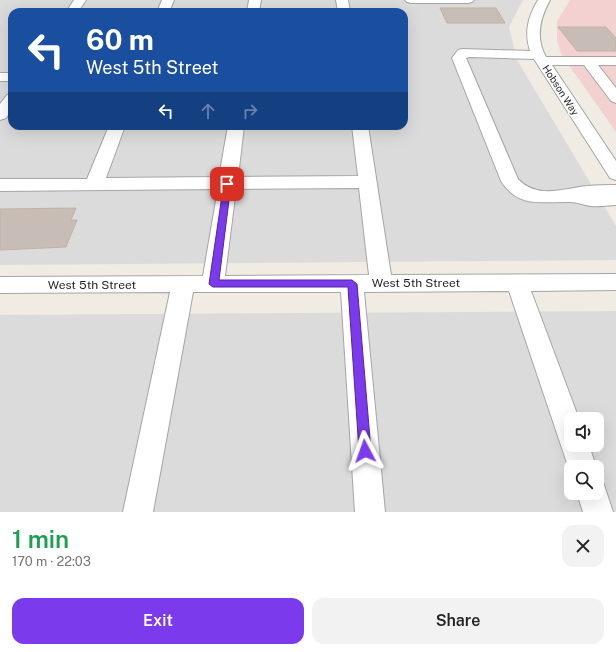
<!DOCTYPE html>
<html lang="en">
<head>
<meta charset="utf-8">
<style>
	:root { --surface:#fff; --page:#f2f2f2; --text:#222; --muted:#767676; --accent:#7c3aed }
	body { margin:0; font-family:"Public Sans",sans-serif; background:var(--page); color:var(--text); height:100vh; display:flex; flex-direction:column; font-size:15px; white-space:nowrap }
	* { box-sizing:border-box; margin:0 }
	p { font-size:13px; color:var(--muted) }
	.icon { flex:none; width:22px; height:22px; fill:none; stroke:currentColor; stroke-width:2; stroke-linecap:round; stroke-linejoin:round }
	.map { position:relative; height:512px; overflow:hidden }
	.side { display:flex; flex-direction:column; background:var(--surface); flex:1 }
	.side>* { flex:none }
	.banner { position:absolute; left:8px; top:8px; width:400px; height:122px; border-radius:12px; box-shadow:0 4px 16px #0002; background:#1a4fa0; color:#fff; overflow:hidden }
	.fabs { position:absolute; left:564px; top:412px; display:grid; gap:8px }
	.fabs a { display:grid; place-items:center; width:40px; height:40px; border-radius:8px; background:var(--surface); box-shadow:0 4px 16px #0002; font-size:20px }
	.pin { position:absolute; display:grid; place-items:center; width:34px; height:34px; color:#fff; margin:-17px; border-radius:8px; box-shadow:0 2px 6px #0006 }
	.me { position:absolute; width:44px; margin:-22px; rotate:356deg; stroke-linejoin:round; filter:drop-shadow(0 0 3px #0008) }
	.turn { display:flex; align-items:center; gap:14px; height:84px; padding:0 12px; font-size:18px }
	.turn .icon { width:52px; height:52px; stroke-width:2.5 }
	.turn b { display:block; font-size:28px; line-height:34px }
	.lanes { display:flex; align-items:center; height:38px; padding:0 12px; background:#0003; justify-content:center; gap:20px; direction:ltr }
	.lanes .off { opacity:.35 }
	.round { display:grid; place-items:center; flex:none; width:42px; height:42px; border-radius:12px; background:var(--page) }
	.head { display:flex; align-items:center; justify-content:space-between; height:68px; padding:0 12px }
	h1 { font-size:24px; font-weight:600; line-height:30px; color:#1e9e55 }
	.button { display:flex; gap:8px; margin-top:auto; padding:8px 12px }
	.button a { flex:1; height:46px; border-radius:12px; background:var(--accent); color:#fff; font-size:16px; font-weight:600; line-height:46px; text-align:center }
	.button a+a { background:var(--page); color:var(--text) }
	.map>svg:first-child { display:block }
	.residential { fill:#dcdbdb; fill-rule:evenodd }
	.commercial { fill:#f3d1d0 }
	.building { fill:#c8bdb6; stroke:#c3b1a4 }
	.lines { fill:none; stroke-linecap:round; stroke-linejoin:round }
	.minor-casing { stroke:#a5a5a5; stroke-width:2 }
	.minor { fill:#fff; fill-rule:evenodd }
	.route { fill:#7c3aed; stroke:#51269a }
	.labels { text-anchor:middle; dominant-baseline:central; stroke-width:3; stroke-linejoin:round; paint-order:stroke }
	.far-street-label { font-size:10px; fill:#1e1e1e; stroke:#fff }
	.street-label { font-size:12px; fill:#1e1e1e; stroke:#fff }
</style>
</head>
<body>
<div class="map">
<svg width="616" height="512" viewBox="0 0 616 512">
	<rect width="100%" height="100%" fill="#f0ece3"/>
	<!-- residential -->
	<g class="residential">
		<path d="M0 0H523L509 27 517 60 616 226V260L0 265ZM12 12H404V126H12Z"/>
		<path d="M616 311V512H0V315ZM571 419H597V445H571ZM571 467H597V493H571Z"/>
	</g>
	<!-- commercial -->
	<path class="commercial" d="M570 0H616V132L561 54 557 40V21Z"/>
	<!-- building -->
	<g class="building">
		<path d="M440 8H496L505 23H447Z"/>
		<path d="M558 27H606L616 38V51H577Z"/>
		<path d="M76 208 71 220H77L66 247 0 250V209Z"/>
	</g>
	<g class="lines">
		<defs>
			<g id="minor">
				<path d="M74 0H86L78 12H66Z"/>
				<path d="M162 0H174L169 12H157Z"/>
				<path d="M249 0H261L259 12H247Z"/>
				<path d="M336 0H348L350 12H338Z"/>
				<path d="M405 0H474L472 2 468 3H411L407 2Z"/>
				<path d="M538 0H550C540 18 535 38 546 57H616V65H598L616 88V103L611 101 584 65H552L616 161V180L610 178 534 59 470 57 466 58 518 179C538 200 564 188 588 186 597 185 607 185 616 185V205C608 205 599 207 591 206 584 205 577 202 570 202 542 201 519 209 501 181L452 58 458 50 463 49 530 51C524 32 528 17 538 0Z"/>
				<rect x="0" y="73" width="12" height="8"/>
				<path d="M12 93V109L6 118 0 120V104L7 95Z"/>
				<path d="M109 126H125L106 178 219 177 228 126H244L238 177 358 176 352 126H368L391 275 616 274V290L531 291 579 419H571V445H589L596 467H571V475L509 291 364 292 385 512H355L341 292H193L153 512H123L170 292 0 293V277L203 276 218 189 0 191V179H87ZM359 188 369 275 225 276 236 189Z"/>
				<path d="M597 480 603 482 613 512H583L577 493H597Z"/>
			</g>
		</defs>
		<!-- minor casing -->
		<use href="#minor" class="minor-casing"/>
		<!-- minor -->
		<use href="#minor" class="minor"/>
	</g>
	<!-- route -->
	<path class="route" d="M224 182H230L231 184 219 280H352L357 284 371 451 369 455 365 457 361 455 359 451 348 287H213L209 284Z"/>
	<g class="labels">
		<!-- far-street labels -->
		<g class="far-street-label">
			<text transform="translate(561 90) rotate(57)">Hobson Way</text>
		</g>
		<!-- street labels -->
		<g class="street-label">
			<text x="416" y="283">West 5th Street</text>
			<text x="92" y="285">West 5th Street</text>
		</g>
	</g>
</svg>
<div class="fabs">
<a><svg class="icon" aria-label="sound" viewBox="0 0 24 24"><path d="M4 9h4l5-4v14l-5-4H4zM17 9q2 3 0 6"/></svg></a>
<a><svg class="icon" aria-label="search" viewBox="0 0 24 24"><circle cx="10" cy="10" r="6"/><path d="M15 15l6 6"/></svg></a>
</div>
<div class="pin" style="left:227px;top:184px;background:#d93025"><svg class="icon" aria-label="arrive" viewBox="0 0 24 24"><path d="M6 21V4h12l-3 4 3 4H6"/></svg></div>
<svg class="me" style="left:365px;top:451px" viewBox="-20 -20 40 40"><path d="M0-17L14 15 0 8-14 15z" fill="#7c3aed" stroke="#fff" stroke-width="4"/></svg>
<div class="banner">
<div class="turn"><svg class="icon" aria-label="left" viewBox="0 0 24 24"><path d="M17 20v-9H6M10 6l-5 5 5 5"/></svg><div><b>60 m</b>West 5th Street</div></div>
<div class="lanes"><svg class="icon" aria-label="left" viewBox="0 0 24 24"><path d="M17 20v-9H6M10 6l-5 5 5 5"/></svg><svg class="icon off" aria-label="ahead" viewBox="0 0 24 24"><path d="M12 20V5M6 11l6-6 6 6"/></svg><svg class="icon off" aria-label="right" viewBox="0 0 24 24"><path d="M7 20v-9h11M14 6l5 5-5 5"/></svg></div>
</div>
</div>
<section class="side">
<div class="head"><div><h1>1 min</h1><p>170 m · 22:03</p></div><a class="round"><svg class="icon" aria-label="close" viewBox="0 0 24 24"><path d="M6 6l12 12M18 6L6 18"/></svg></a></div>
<div class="button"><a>Exit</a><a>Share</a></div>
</section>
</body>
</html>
